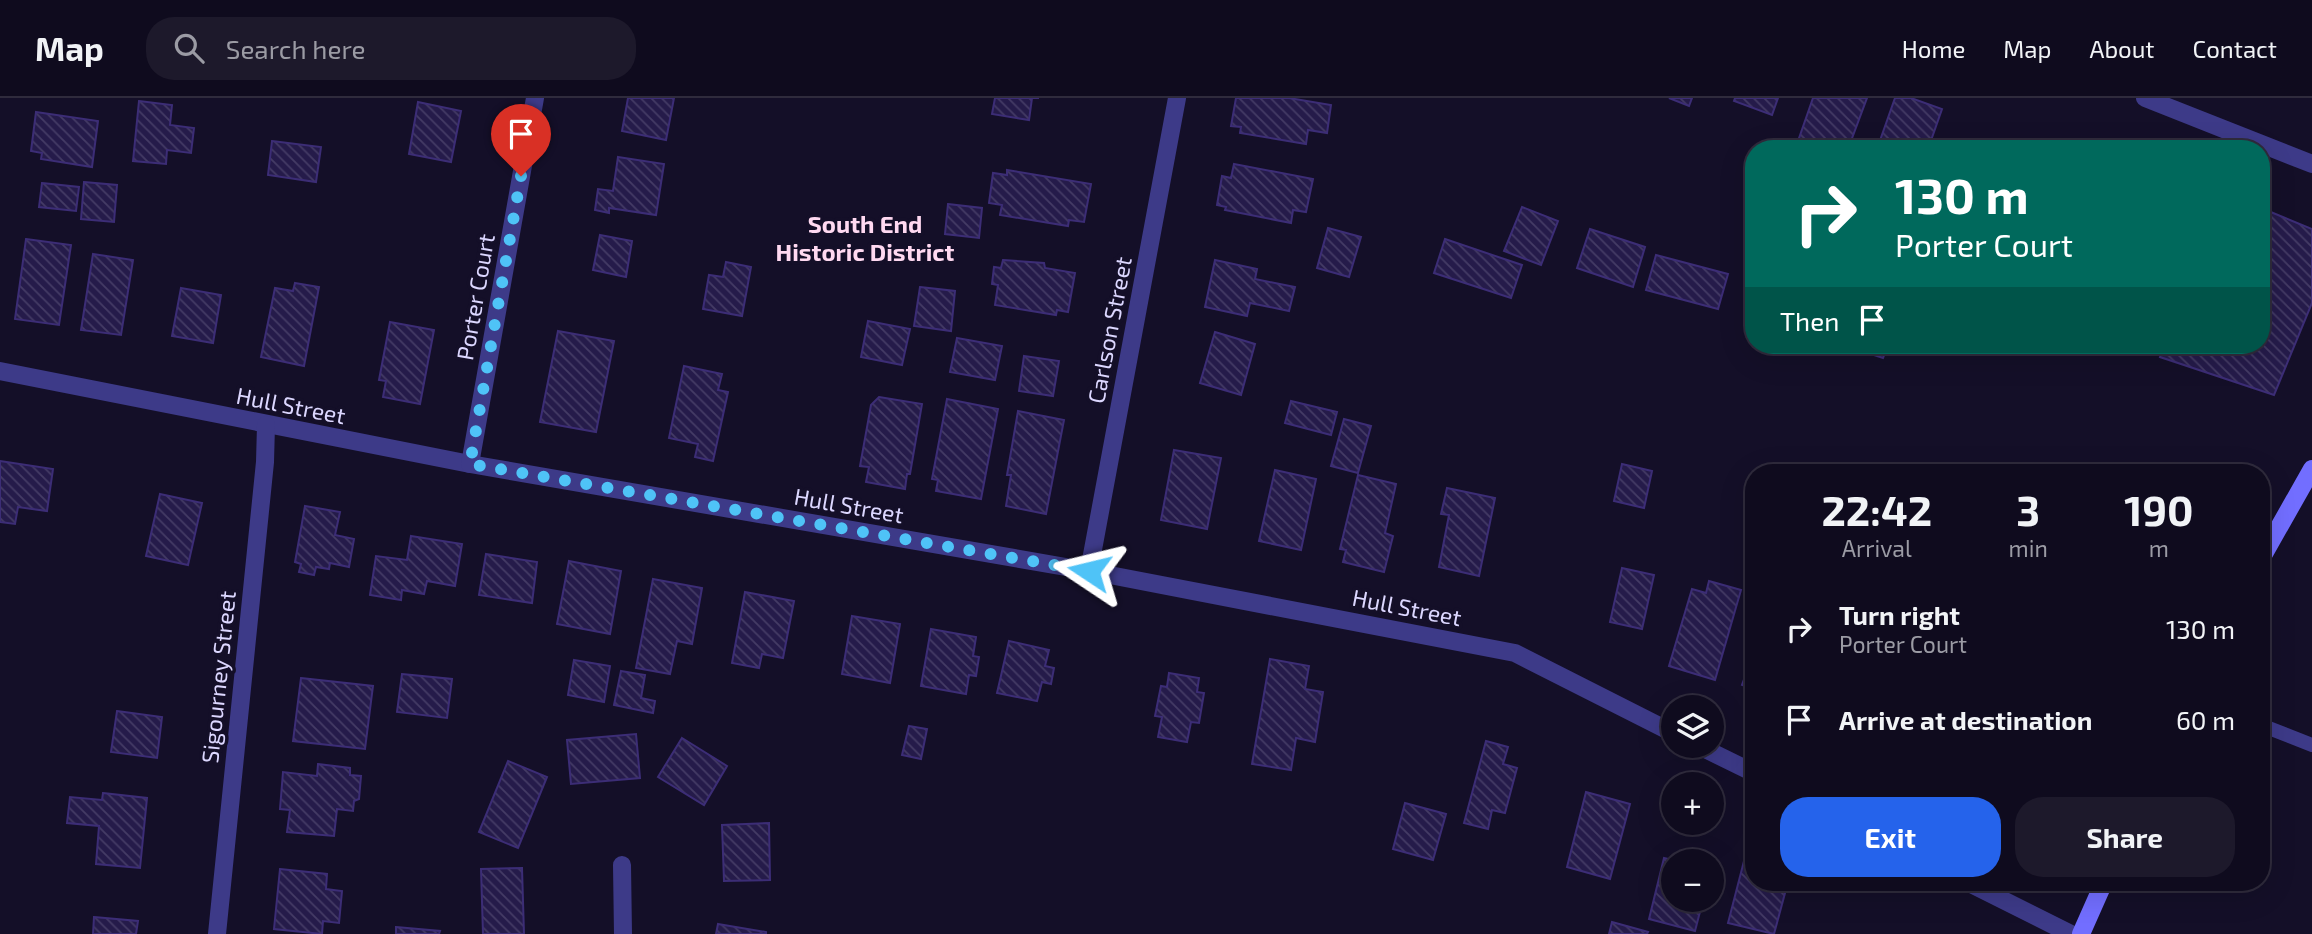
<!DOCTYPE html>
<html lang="en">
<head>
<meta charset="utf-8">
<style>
	:root { --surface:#0f0b1e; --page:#1d192b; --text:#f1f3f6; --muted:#9b9ba4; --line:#2f2b3c; --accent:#2563eb }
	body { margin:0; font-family:"Exo 2",sans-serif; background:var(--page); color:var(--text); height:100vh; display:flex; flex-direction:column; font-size:26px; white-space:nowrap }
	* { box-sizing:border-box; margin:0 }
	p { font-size:23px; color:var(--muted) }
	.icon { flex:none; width:38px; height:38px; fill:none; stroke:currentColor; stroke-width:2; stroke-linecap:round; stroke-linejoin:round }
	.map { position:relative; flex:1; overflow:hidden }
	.sheet { position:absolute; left:1745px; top:366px; width:525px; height:427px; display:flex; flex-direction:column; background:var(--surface); border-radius:28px; box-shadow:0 7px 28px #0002,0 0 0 2px var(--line) }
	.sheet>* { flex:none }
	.top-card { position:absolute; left:1745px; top:42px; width:525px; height:214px; border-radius:28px; box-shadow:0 7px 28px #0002,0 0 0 2px var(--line); background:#00695c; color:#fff; overflow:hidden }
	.fabs { position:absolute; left:1661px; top:597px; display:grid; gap:14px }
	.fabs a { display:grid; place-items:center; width:63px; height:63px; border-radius:50%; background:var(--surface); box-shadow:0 7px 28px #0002,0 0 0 2px var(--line); font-size:35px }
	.pin { position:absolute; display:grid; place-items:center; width:60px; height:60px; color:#fff; margin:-72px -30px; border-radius:50% 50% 50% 0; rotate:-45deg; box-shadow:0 0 7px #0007 }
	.pin .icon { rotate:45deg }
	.me { position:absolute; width:77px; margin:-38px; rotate:280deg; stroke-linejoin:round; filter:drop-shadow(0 0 5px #0008) }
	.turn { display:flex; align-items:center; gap:24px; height:147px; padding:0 35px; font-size:32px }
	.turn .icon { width:91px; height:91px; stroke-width:2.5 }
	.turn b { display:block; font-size:49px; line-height:60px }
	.then { display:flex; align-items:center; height:66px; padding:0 35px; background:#0003; gap:14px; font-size:26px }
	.eta { display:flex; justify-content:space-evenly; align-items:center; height:119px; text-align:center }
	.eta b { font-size:42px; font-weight:700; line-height:49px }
	.button { display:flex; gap:14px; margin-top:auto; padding:14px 35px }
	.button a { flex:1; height:80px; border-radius:28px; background:var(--accent); color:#fff; font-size:28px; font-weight:700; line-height:80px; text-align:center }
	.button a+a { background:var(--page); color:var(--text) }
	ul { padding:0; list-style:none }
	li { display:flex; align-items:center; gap:21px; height:91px; padding:0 35px }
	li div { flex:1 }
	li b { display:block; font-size:26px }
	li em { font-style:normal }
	header { display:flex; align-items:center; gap:42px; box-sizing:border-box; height:98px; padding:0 35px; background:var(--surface); border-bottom:2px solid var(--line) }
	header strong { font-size:33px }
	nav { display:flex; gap:38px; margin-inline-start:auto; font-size:24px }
	.search { width:490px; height:63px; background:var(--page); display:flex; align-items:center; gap:18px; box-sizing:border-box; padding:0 24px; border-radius:28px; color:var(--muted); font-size:26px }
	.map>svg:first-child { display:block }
	.building { fill:url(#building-back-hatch); stroke:#3c2d76; stroke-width:2 }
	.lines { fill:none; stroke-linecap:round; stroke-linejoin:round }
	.lane { stroke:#3d3a88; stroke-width:14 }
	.street { stroke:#3d3a88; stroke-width:18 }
	.secondary { stroke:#726eff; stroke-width:18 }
	.route { stroke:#4fc3f7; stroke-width:12; stroke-dasharray:0 21.6 }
	.labels { text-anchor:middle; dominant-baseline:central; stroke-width:7; stroke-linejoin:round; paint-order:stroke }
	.street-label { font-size:23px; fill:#dcd7ff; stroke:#140f28 }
	.neighbourhood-label { font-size:24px; font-weight:bold; fill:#ffd9f1; stroke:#140f28 }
</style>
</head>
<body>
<header>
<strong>Map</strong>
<div class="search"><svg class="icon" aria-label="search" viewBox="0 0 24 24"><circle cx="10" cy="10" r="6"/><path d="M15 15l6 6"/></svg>Search here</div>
<nav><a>Home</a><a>Map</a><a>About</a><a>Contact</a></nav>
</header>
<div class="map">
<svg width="2312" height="836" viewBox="0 0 2312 836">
	<defs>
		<pattern id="building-back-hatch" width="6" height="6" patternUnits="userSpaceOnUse" patternTransform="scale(1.75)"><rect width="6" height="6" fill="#251b4a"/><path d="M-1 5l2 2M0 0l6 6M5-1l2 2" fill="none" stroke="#443b65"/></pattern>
	</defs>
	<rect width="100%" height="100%" fill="#140f28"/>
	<!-- building -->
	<g class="building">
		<path d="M628 0H674L666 42 622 33Z"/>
		<path d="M995 0H1039H1032L1029 22 992 16Z"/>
		<path d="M1236 0H1289L1331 7 1327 35 1308 32 1306 46 1240 35 1241 29 1231 28Z"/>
		<path d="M1669 0H1692L1689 8Z"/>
		<path d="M1735 0H1778L1772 17 1734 3Z"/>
		<path d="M1813 0H1867L1848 51H1810L1797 46Z"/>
		<path d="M1895 0H1911L1942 11 1928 51H1877Z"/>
		<path d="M139 3 172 7 170 27 194 30 191 55 167 52 166 66 133 63Z"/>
		<path d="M418 4 461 13 451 64 409 56Z"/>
		<path d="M36 14 98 23 92 69 41 61 42 55 31 53Z"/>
		<path d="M272 43 321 49 316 84 268 77Z"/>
		<path d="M618 59 664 66 656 117 609 110V115L595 112 598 91 613 93Z"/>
		<path d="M1234 66 1313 81 1306 114 1293 112 1291 125 1225 112 1226 109 1217 107 1222 78 1231 80Z"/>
		<path d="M1007 72 1091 86 1084 124 1069 122 1068 128 1000 117 1002 107 989 105 993 75 1007 77Z"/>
		<path d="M84 84 117 87 114 124 81 121Z"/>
		<path d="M42 85 79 89 76 113 39 109Z"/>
		<path d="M948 106 982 110 979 140 945 136Z"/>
		<path d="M1522 109 1558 123 1541 167 1504 153Z"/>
		<path d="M2261 110 2312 131V205L2274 297 2160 259 2164 247H2261Z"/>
		<path d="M1328 130 1361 139 1349 179 1317 170Z"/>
		<path d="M1590 131 1645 149 1633 189 1577 170Z"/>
		<path d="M600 137 632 143 626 179 593 172Z"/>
		<path d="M26 141 71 147 59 227 15 221Z"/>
		<path d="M1445 141 1522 167 1511 200 1434 175Z"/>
		<path d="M93 156 133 162 121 237 81 232Z"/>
		<path d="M1656 157 1728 176 1718 211 1646 192Z"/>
		<path d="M1003 162 1044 165 1045 170 1075 175 1068 214 1057 212 1056 217 995 207 998 187 992 186 994 169 1001 170Z"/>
		<path d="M1215 162 1257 171 1255 181 1295 189 1289 213 1250 205 1247 218 1205 209Z"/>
		<path d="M726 164 751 169 742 218 703 211 709 177 723 179Z"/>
		<path d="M295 185 319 189 304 268 261 259 275 190 293 193Z"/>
		<path d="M920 189 955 193 951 233 914 228Z"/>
		<path d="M181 190 221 197 213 245 172 238Z"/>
		<path d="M868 223 910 231 902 267 861 259Z"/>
		<path d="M390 224 434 232 420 306 383 299 386 283 379 282Z"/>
		<path d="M558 233 614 243 596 334 540 324Z"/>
		<path d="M1215 234 1255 246 1241 297 1200 285Z"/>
		<path d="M957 240 1002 248 995 282 950 274Z"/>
		<path d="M1857 247H1888L1883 260 1856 251Z"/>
		<path d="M1024 258 1059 263 1053 298 1019 293Z"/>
		<path d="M684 268 722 276 718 292 728 294 713 363 695 359 698 346 669 340Z"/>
		<path d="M879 299 922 306 910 376H907L905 391 866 384 869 369 860 368 871 307Z"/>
		<path d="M947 301 998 311 981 401 936 393 938 382 932 381Z"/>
		<path d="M1291 303 1337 314 1331 337 1285 325Z"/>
		<path d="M1018 313 1064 322 1046 416 1006 408 1011 377H1007Z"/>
		<path d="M1344 321 1371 328 1358 375 1331 368Z"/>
		<path d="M1174 352 1221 360 1207 431 1161 422Z"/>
		<path d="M0 363 53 371 47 413 18 409 15 426 0 424Z"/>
		<path d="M1622 366 1652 373 1644 410 1614 403Z"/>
		<path d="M1275 372 1316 381 1301 452 1259 443Z"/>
		<path d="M1358 377 1396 386 1385 435 1393 438 1384 474 1343 464 1346 452 1340 451Z"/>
		<path d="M1447 390 1495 400 1479 478 1439 469 1449 417 1441 416Z"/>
		<path d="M160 396 202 405 188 467 146 458Z"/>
		<path d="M305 408 340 414 335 437 354 441 349 469 330 465 329 471 316 469 314 477 299 474 301 466 295 464Z"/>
		<path d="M411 438 462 446 455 488 427 483 424 496 402 492 401 502 370 497 376 458 407 462Z"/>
		<path d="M486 456 537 464 532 505 479 497Z"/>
		<path d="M569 463 621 473 610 536 557 526Z"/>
		<path d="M1622 470 1654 477 1642 531 1610 524Z"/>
		<path d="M653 481 702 490 692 546 677 543 670 576 636 570Z"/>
		<path d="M1709 483 1741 492 1715 582 1669 568 1692 491 1706 495Z"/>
		<path d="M745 494 794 503 783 560 762 556 759 570 732 565Z"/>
		<path d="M852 518 900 526 890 585 842 576Z"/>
		<path d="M931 531 976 539 973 558 979 559 976 578 969 577 966 596 921 588Z"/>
		<path d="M1009 543 1049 552 1045 568 1054 570 1051 586 1042 584 1037 603 997 595Z"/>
		<path d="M1754 554V591L1742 587Z"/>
		<path d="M1270 561 1309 568 1305 591 1323 594 1315 644 1296 640 1291 672 1252 666Z"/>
		<path d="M574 562 610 568 604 604 568 597Z"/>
		<path d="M621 573 645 577 641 600 655 603 653 615 614 607Z"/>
		<path d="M1169 575 1199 580 1197 594 1204 595 1199 625 1191 624 1187 644 1158 639 1162 619 1155 618 1161 588 1167 589Z"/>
		<path d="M402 576 452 581 447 620 397 614Z"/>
		<path d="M301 580 373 588 365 651 293 643Z"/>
		<path d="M117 613 162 619 157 660 111 654Z"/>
		<path d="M909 628 927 631 921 661 902 657Z"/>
		<path d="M636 636 640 680 571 686 567 642Z"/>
		<path d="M682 640 727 668 704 707 658 679Z"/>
		<path d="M1486 643 1508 649 1503 666 1517 670 1505 715 1492 712 1488 731 1464 725Z"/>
		<path d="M508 663 547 679 518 750 479 734Z"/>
		<path d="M318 666 350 670V677L361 678 359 701 354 703 353 713 337 711 334 738 287 734 290 712 280 711 283 674 317 678Z"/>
		<path d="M1586 694 1630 706 1610 781 1567 769Z"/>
		<path d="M103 695 147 700 140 770 96 766 99 728 67 725 70 699 102 702Z"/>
		<path d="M1405 705 1446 716 1433 762 1393 751Z"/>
		<path d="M769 725 770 782 724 783 722 727Z"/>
		<path d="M1680 753 1702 758 1701 763H1677Z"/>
		<path d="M1664 760 1677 763H1673V802H1703L1695 833 1649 821Z"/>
		<path d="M1744 763 1754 766V784H1788L1774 836 1728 825Z"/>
		<path d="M522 770 524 836H483L481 771Z"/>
		<path d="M280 771 327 776 326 791 342 793 339 825 323 823 322 836 274 831Z"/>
		<path d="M94 819 138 823 136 836H93Z"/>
		<path d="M1612 824 1648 834 1647 836H1609Z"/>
		<path d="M718 826 766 834V836H716Z"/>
		<path d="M396 829 440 833 439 836H396Z"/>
	</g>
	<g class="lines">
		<!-- lane -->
		<path class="lane" d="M2261 627 2312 647"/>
		<!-- street -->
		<g class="street">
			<path d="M2145 0 2312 66"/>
			<path d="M0 273 470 366 1089 473 1515 555 1673 635"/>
			<path d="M470 366 535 0"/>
			<path d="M1089 473 1177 0"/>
			<path d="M1699 648 1754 675"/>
			<path d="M622 767 623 836"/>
			<path d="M1967 784 2071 836"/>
			<path d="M217 836 265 364 266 327"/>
		</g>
		<!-- secondary -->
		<g class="secondary">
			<path d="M2261 461 2312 371"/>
			<path d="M2081 836 2104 784"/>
		</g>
	</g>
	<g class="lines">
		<!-- route -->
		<path class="route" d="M521 78 470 366 1089 473"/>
	</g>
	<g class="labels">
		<!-- street labels -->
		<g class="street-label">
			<text transform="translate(475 199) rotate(-80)">Porter Court</text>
			<text transform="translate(1109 232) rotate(-79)">Carlson Street</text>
			<text transform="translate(291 307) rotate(11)">Hull Street</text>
			<text transform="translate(849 407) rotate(10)">Hull Street</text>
			<text transform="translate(1407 509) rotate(11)">Hull Street</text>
			<text transform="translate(218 579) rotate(-84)">Sigourney Street</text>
		</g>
		<!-- neighbourhood labels -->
		<g class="neighbourhood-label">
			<text x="865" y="125">South End<tspan x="865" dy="28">Historic District</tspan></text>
		</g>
	</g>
</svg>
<div class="fabs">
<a><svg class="icon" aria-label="layers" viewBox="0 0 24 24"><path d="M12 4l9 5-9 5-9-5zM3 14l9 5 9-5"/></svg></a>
<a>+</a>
<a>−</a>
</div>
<div class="pin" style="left:521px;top:78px;background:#d93025"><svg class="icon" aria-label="arrive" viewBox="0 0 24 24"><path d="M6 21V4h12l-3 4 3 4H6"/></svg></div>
<svg class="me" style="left:1089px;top:473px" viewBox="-20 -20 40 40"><path d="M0-17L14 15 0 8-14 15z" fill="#4fc3f7" stroke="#fff" stroke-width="4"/></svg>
<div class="top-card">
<div class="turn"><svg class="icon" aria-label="right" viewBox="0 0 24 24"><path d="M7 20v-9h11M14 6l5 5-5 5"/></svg><div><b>130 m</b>Porter Court</div></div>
<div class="then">Then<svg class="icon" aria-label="arrive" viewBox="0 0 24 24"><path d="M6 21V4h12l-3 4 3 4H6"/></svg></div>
</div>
<section class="sheet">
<div class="eta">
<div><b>22:42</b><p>Arrival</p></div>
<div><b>3</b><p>min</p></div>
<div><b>190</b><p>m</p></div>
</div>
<ul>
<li><svg class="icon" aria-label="right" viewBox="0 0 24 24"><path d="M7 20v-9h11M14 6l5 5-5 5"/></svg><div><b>Turn right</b><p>Porter Court</p></div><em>130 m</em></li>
<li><svg class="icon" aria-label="arrive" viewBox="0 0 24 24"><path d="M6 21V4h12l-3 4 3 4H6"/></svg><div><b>Arrive at destination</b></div><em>60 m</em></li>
</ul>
<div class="button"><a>Exit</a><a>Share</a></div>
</section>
</div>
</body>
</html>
